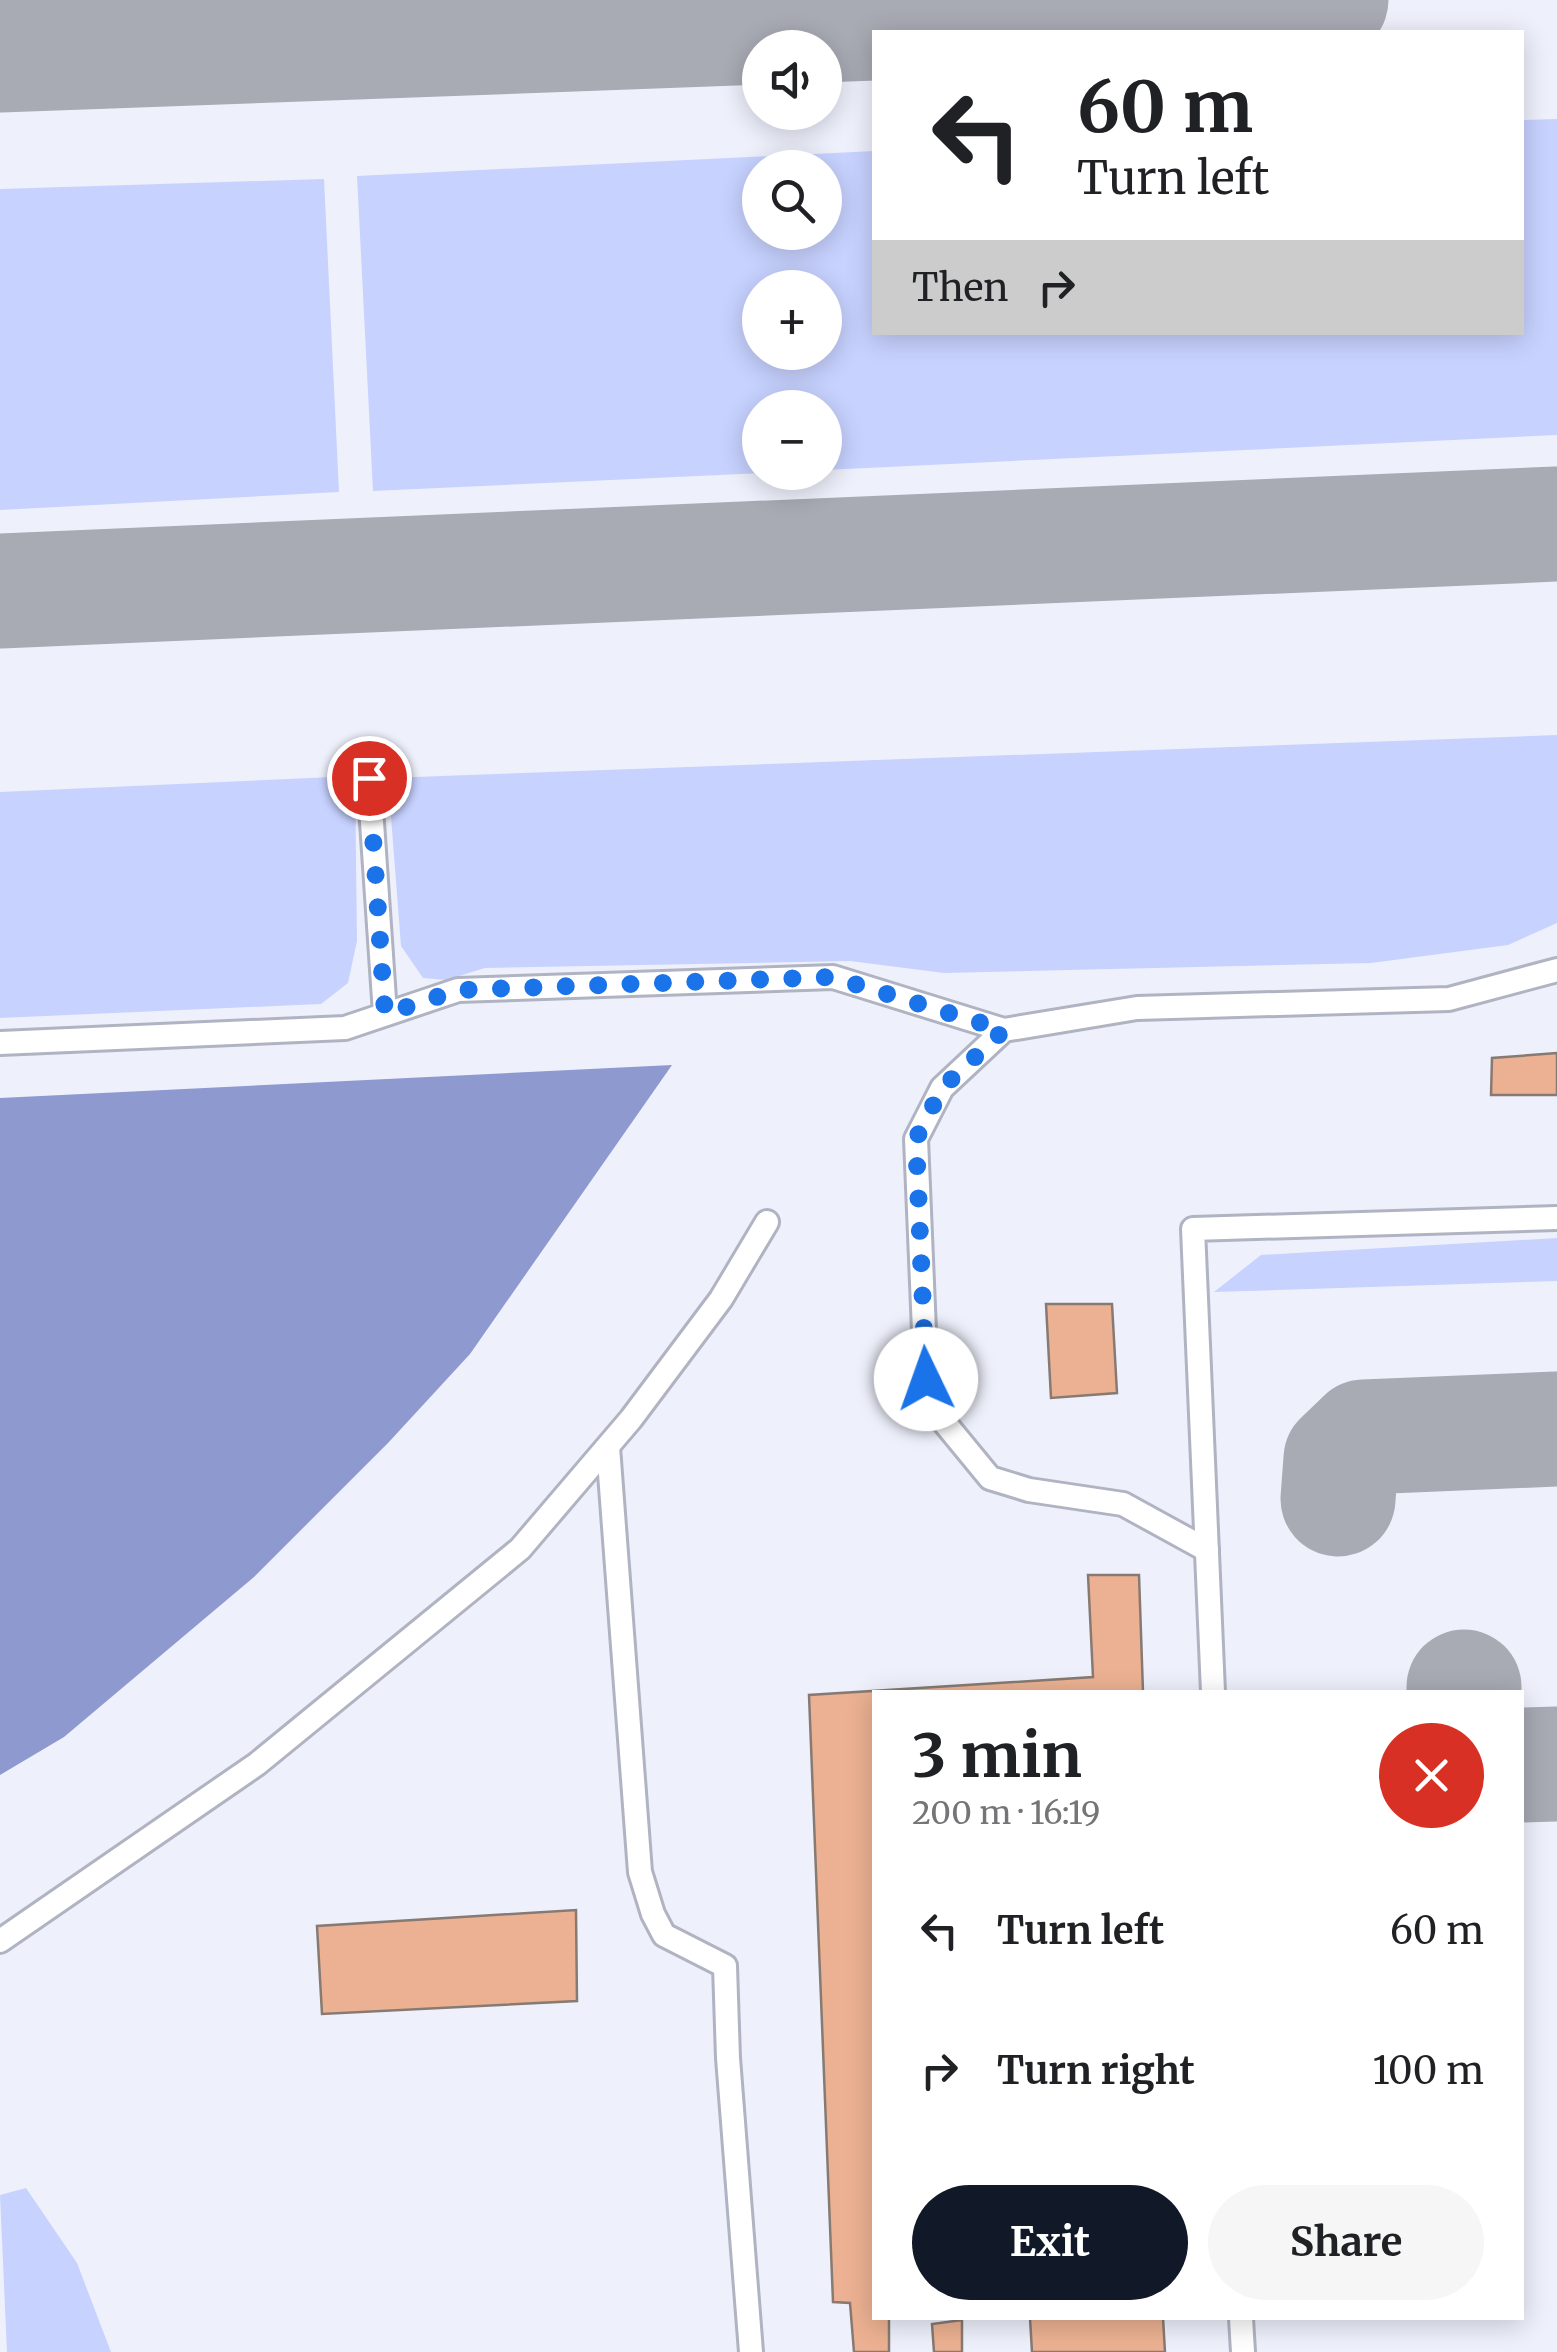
<!DOCTYPE html>
<html lang="en">
<head>
<meta charset="utf-8">
<style>
	:root { --surface:#fff; --page:#f6f6f6; --text:#202124; --muted:#757577; --accent:#111827 }
	body { margin:0; font-family:Merriweather,serif; background:var(--page); color:var(--text); height:100vh; display:flex; flex-direction:column; font-size:38px; white-space:nowrap }
	* { box-sizing:border-box; margin:0 }
	p { font-size:32px; color:var(--muted) }
	.icon { flex:none; width:55px; height:55px; fill:none; stroke:currentColor; stroke-width:2; stroke-linecap:round; stroke-linejoin:round }
	.map { position:relative; flex:1; overflow:hidden }
	.sheet { position:absolute; left:872px; top:1690px; width:652px; height:630px; display:flex; flex-direction:column; background:var(--surface); border-radius:0px; box-shadow:0 5px 25px #0003 }
	.sheet>* { flex:none }
	.top-card { position:absolute; left:872px; top:30px; width:652px; height:305px; border-radius:0px; box-shadow:0 5px 25px #0003; background:#fff; color:var(--text); overflow:hidden }
	.buttons { position:absolute; left:742px; top:30px; display:grid; gap:20px }
	.buttons a { display:grid; place-items:center; width:100px; height:100px; border-radius:50%; background:var(--surface); box-shadow:0 5px 25px #0003; font-size:50px }
	.pin { position:absolute; display:grid; place-items:center; width:85px; height:85px; color:#fff; margin:-42px; border:5px solid #fff; border-radius:50%; box-shadow:0 2px 10px #0007 }
	.me { position:absolute; width:110px; margin:-55px; rotate:357deg; stroke-linejoin:round; filter:drop-shadow(0 0 8px #0008) }
	.turn { display:flex; align-items:center; gap:35px; height:210px; padding:0 40px; font-size:45px }
	.turn .icon { width:130px; height:130px; stroke-width:2.5 }
	.turn b { display:block; font-size:70px; line-height:85px }
	.then { display:flex; align-items:center; height:95px; padding:0 40px; background:#0003; gap:20px; font-size:38px }
	.round { display:grid; place-items:center; flex:none; width:105px; height:105px; border-radius:52px; background:var(--page) }
	.summary { display:flex; align-items:center; justify-content:space-between; height:170px; padding:0 40px }
	h1 { font-size:60px; font-weight:700; line-height:75px }
	.action { display:flex; gap:20px; margin-top:auto; padding:20px 40px }
	.action a { flex:1; height:115px; border-radius:60px; background:var(--accent); color:#fff; font-size:40px; font-weight:700; line-height:115px; text-align:center }
	.action a+a { background:var(--page); color:var(--text) }
	ul { padding:0; list-style:none }
	li { display:flex; align-items:center; gap:30px; height:140px; padding:0 40px }
	li div { flex:1 }
	li b { display:block; font-size:38px }
	li em { font-style:normal }
	.map>svg:first-child { display:block }
	.green { fill:#c7d2ff; fill-rule:evenodd }
	.water { fill:#8e99cf }
	.lines { fill:none; stroke-linecap:round; stroke-linejoin:round }
	.taxiway { stroke:#a8aab4; stroke-width:115 }
	.building { fill:#ecb192; stroke:#877a73; stroke-width:2.5 }
	.service-casing { stroke:#b0b3c1; stroke-width:28 }
	.service { stroke:#fff; stroke-width:22 }
	.route { stroke:#1a73e8; stroke-width:18; stroke-dasharray:0 32.4 }
</style>
</head>
<body>
<div class="map">
<svg width="1557" height="2352" viewBox="0 0 1557 2352">
	<rect width="100%" height="100%" fill="#eef1fc"/>
	<!-- green -->
	<g class="green">
		<path d="M1557 119V435L825 470V408H760V472L763 473 373 491 357 176 875 151V332H1522L1523 120ZM760 168H825V232H760ZM760 288H825V352H760Z"/>
		<path d="M324 179 339 492 0 510V189Z"/>
		<path d="M1557 735V923L1508 945 1371 963 944 973 850 961 485 968 446 980 423 978 401 946 388 778Z"/>
		<path d="M355 776 357 941 348 983 321 1004 0 1018V792Z"/>
		<path d="M1557 1238V1281L1214 1292 1261 1255Z"/>
		<path d="M26 2188 77 2263 111 2352H7L0 2195Z"/>
	</g>
	<!-- water -->
	<path class="water" d="M672 1065 470 1354 388 1443 254 1577 64 1737 0 1775V1098Z"/>
	<g class="lines">
		<!-- taxiway -->
		<g class="taxiway">
			<path d="M0 55 1066 16 1331 0"/>
			<path d="M0 591 1557 524"/>
			<path d="M1338 1499 1341 1459 1364 1437 1557 1429"/>
			<path d="M1464 1687V1692"/>
			<path d="M1522 1765 1557 1764"/>
		</g>
	</g>
	<!-- building -->
	<g class="building">
		<path d="M1557 1053V1095H1491L1492 1058Z"/>
		<path d="M1046 1304H1112L1117 1393 1051 1398Z"/>
		<path d="M1088 1575H1139L1143 1692H875V2318H889V2352H854L850 2303 833 2302 809 1695 1093 1677Z"/>
		<path d="M576 1910 577 2001 322 2014 317 1926Z"/>
		<path d="M1030 2318H1163L1165 2352H1032Z"/>
		<path d="M962 2320V2352H934L932 2324Z"/>
	</g>
	<g class="lines">
		<defs>
			<g id="service">
				<path d="M369 778 385 1014"/>
				<path d="M0 1043 345 1028 458 990 833 977 1004 1030"/>
				<path d="M608 1447 640 1872 653 1914 664 1935 725 1966 728 2058 751 2352"/>
				<path d="M1207 1550 1123 1504 1029 1490 990 1478 944 1422 926 1379 916 1139 942 1088 1004 1030 1137 1008 1449 999 1557 970"/>
				<path d="M1213 1692 1193 1229 1557 1218"/>
				<path d="M0 1941 257 1764 520 1549 631 1419 721 1299 767 1222"/>
				<path d="M1241 2318 1243 2352"/>
			</g>
		</defs>
		<!-- service casing -->
		<use href="#service" class="service-casing"/>
		<!-- service -->
		<use href="#service" class="service"/>
	</g>
	<g class="lines">
		<!-- route -->
		<path class="route" d="M369 778 385 1014 458 990 832 977 1004 1030 942 1088 916 1139 926 1379"/>
	</g>
</svg>
<div class="buttons">
<a><svg class="icon" aria-label="sound" viewBox="0 0 24 24"><path d="M4 9h4l5-4v14l-5-4H4zM17 9q2 3 0 6"/></svg></a>
<a><svg class="icon" aria-label="search" viewBox="0 0 24 24"><circle cx="10" cy="10" r="6"/><path d="M15 15l6 6"/></svg></a>
<a>+</a>
<a>−</a>
</div>
<div class="pin" style="left:369px;top:778px;background:#d93025"><svg class="icon" aria-label="arrive" viewBox="0 0 24 24"><path d="M6 21V4h12l-3 4 3 4H6"/></svg></div>
<svg class="me" style="left:926px;top:1379px" viewBox="-20 -20 40 40"><circle r="19" fill="#fff"/><path d="M0-13L10 11 0 6-10 11z" fill="#1a73e8"/></svg>
<div class="top-card">
<div class="turn"><svg class="icon" aria-label="left" viewBox="0 0 24 24"><path d="M17 20v-9H6M10 6l-5 5 5 5"/></svg><div><b>60 m</b>Turn left</div></div>
<div class="then">Then<svg class="icon" aria-label="right" viewBox="0 0 24 24"><path d="M7 20v-9h11M14 6l5 5-5 5"/></svg></div>
</div>
<section class="sheet">
<div class="summary"><div><h1>3 min</h1><p>200 m · 16:19</p></div><a class="round" style="background:#d93025;color:#fff"><svg class="icon" aria-label="close" viewBox="0 0 24 24"><path d="M6 6l12 12M18 6L6 18"/></svg></a></div>
<ul>
<li><svg class="icon" aria-label="left" viewBox="0 0 24 24"><path d="M17 20v-9H6M10 6l-5 5 5 5"/></svg><div><b>Turn left</b></div><em>60 m</em></li>
<li><svg class="icon" aria-label="right" viewBox="0 0 24 24"><path d="M7 20v-9h11M14 6l5 5-5 5"/></svg><div><b>Turn right</b></div><em>100 m</em></li>
</ul>
<div class="action"><a>Exit</a><a>Share</a></div>
</section>
</div>
</body>
</html>
